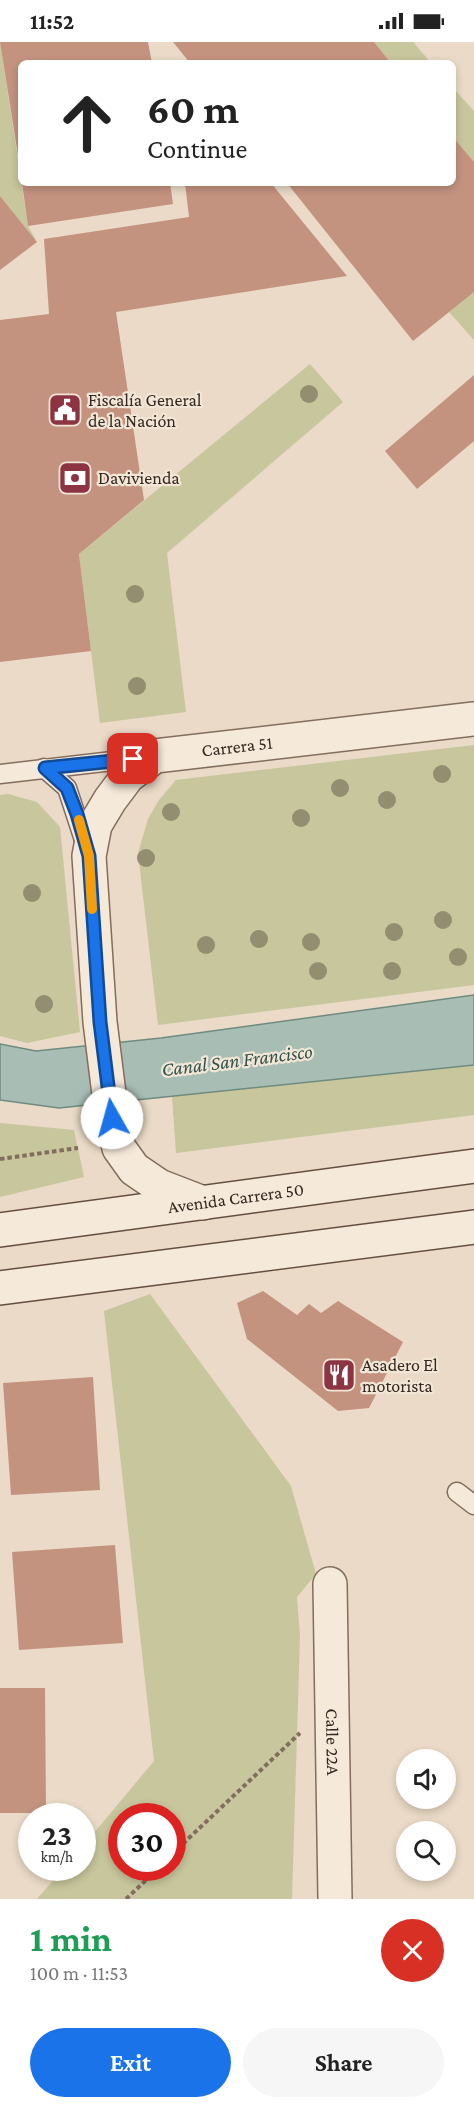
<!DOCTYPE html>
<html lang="en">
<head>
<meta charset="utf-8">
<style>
	:root { --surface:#fff; --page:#f6f6f6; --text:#222; --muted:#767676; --accent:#1a73e8 }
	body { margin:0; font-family:"Crimson Pro",serif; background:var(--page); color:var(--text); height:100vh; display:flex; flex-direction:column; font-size:22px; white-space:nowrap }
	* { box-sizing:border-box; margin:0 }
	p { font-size:20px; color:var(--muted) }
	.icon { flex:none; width:33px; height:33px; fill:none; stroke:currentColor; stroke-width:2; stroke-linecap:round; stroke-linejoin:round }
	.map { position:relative; height:1857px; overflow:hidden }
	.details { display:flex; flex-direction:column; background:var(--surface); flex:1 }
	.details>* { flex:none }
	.hud { position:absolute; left:18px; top:18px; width:438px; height:126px; border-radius:9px; box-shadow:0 3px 9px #0003; background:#fff; color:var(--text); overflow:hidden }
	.controls { position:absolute; left:396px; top:1707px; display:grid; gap:12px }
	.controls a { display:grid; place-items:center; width:60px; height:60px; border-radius:50%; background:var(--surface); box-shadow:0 3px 9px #0003; font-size:30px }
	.speed { position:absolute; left:18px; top:1761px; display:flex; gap:12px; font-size:30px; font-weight:700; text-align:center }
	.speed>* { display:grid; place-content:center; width:78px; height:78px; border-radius:50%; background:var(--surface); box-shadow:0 3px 9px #0003; line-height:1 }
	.speed small { font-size:15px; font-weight:400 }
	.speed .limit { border:9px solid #d22; background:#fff; color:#111 }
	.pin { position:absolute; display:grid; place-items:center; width:51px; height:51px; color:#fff; margin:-26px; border-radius:12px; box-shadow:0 3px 9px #0006 }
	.me { position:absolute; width:66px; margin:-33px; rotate:353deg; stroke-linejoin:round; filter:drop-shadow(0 0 4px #0008) }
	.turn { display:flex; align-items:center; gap:21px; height:126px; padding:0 30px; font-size:27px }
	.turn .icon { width:78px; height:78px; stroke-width:2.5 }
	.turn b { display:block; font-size:42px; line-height:51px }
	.round { display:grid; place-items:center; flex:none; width:63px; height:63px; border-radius:32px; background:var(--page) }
	.summary { display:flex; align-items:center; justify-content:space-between; height:102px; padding:0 30px }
	h1 { font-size:36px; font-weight:700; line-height:45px; color:#1e9e55 }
	.button { display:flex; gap:12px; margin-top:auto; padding:12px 30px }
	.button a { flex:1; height:69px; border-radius:36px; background:var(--accent); color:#fff; font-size:24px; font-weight:700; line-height:69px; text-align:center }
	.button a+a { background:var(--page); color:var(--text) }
	.status { display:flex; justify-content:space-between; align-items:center; height:42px; padding:0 30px; background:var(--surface); direction:ltr }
	.status svg { height:16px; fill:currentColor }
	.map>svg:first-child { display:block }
	.green { fill:#c7c69c; fill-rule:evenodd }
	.water { fill:#a8beb4; stroke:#6f8b80; stroke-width:1.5 }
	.building { fill:#c49380 }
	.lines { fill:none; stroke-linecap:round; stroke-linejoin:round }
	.service-casing { stroke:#836d5e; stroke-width:21 }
	.minor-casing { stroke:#836d5e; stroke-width:36 }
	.secondary-casing { stroke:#654e41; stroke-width:36 }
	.path { stroke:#836d5e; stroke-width:4; stroke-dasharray:4.5 3; stroke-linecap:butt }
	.service { stroke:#f5e9d9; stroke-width:18 }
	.minor { stroke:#f5e9d9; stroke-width:33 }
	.secondary { stroke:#f5e9d9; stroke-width:33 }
	.tree { fill:#938e70 }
	.route-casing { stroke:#114b97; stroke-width:15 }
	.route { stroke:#1a73e8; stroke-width:10 }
	.slow { stroke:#f59e0b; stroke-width:10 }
	.labels { text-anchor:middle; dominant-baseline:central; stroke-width:4.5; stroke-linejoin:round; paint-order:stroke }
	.poi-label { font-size:18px; fill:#352720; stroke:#f2e6d6; text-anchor:start }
	.street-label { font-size:18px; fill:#352720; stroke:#f2e6d6 }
	.water-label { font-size:20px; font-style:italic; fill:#31534c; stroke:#f2e6d6 }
</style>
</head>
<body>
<div class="status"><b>11:52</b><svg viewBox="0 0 49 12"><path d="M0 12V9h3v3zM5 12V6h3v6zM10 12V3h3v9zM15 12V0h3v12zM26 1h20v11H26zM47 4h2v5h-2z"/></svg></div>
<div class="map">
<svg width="474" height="1857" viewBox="0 0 474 1857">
	<rect width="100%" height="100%" fill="#eadac7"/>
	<!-- green -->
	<g class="green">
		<path d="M0 0 28 184 37 200 0 154Z"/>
		<path d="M374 0H413L431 21H391Z"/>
		<path d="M453 46 474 69V120L453 95Z"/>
		<path d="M474 250V298L449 270Z"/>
		<path d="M310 322 343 360 167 511 186 670 100 681 79 512Z"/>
		<path d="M474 703V943L158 983 138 811 148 777 159 758 176 738Z"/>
		<path d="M8 752 37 760 60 785 80 990 27 1001 0 994V753Z"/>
		<path d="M474 1023V1073L176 1111 172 1054Z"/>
		<path d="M0 1081 74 1088 84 1135 0 1155Z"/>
		<path d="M150 1252 291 1444 316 1532 297 1555 300 1594 292 1857H37L64 1826H82L83 1804 154 1719 104 1269ZM122 1774H172V1826H122Z"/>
	</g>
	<!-- water -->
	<path class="water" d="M474 953V1023L59 1066 0 1058V1002L36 1009 161 996Z"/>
	<!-- building -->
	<g class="building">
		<path d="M0 0H148L152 21H21L20 126Z"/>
		<path d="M173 0H374L391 21H190Z"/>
		<path d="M453 95 474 120V250L413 299 287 141H453Z"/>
		<path d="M22 141H170L173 162 28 184Z"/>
		<path d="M185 141H271L347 234 116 270 144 458 79 512 91 609 0 620V278L49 272 44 197 189 175Z"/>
		<path d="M0 154 37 200 0 228Z"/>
		<path d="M474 333V399L417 447 385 409Z"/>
		<path d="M263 1249 297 1273 309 1262 321 1271 338 1259 403 1300 369 1366 338 1369 247 1297 237 1261Z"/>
		<path d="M93 1335 100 1448 11 1453 3 1341Z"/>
		<path d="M115 1503 123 1601 19 1608 12 1510Z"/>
		<path d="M0 1646H45L46 1771H0Z"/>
	</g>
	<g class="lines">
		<defs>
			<g id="service">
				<path d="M44 726 67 746 85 801"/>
				<path d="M0 732 147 715"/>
				<path d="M457 1450 474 1463"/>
			</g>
			<g id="minor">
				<path id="s1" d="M203 1161 159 1144 134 1127 119 1106 112 1076 100 980 89 814 95 783 110 758 128 734 155 714 474 677"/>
				<path id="s2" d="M330 1542 335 1857"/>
			</g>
			<g id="secondary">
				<path id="s3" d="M0 1188 474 1124"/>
				<path d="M0 1246 474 1185"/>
			</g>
		</defs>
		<!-- service casing -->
		<use href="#service" class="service-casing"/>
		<!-- minor casing -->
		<use href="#minor" class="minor-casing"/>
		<!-- secondary casing -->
		<use href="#secondary" class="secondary-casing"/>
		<!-- path -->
		<g class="path">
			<path d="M0 1117 78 1106"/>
			<path d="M172 1812 300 1691"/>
			<path d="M126 1857 159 1826"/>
		</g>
		<!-- service -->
		<use href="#service" class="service"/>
		<!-- minor -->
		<use href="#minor" class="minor"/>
		<!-- secondary -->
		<use href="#secondary" class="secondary"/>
	</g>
	<!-- trees -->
	<g class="tree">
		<circle cx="309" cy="352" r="9"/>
		<circle cx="135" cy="552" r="9"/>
		<circle cx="137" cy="644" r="9"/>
		<circle cx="442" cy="732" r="9"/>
		<circle cx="340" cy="746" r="9"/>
		<circle cx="387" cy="758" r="9"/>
		<circle cx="171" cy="770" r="9"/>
		<circle cx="301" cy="776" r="9"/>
		<circle cx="146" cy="816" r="9"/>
		<circle cx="32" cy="851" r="9"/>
		<circle cx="443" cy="878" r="9"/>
		<circle cx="394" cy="890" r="9"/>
		<circle cx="259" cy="897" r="9"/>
		<circle cx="311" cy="900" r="9"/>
		<circle cx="206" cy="903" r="9"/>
		<circle cx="458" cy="915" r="9"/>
		<circle cx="318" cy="929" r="9"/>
		<circle cx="392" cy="929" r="9"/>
		<circle cx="44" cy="962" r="9"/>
	</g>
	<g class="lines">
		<defs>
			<path id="route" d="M112 1076 100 980 89 814 77 772 67 746 45 726 133 717"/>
		</defs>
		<!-- route casing -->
		<use href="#route" class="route-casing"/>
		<!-- route -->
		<use href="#route" class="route"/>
		<!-- slow -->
		<path class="slow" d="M79 778 89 814 92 867"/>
	</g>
	<!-- icons -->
	<defs>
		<symbol id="civic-square" viewBox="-11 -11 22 22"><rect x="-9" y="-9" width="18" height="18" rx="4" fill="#8c3441" stroke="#f2e6d6"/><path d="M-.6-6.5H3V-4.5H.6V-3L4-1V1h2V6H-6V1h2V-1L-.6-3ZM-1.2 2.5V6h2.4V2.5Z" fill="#fff"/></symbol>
		<symbol id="bank-square" viewBox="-11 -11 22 22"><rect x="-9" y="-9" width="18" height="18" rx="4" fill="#8c3441" stroke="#f2e6d6"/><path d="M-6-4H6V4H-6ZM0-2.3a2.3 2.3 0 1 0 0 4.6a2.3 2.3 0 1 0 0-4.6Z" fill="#fff"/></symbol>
		<symbol id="restaurant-square" viewBox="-11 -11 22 22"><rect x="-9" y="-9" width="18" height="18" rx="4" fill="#8c3441" stroke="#f2e6d6"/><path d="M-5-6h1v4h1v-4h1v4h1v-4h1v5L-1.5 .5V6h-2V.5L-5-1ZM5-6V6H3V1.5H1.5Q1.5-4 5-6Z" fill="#fff"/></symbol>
	</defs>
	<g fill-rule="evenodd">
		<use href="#civic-square" x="46" y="349" width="38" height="38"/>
		<use href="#bank-square" x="56" y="417" width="38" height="38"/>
		<use href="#restaurant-square" x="320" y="1314" width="38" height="38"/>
	</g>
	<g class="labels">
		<!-- poi labels -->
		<g class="poi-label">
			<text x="88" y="358">Fiscalía General<tspan x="88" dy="21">de la Nación</tspan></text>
			<text x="98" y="436">Davivienda</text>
			<text x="362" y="1323">Asadero El<tspan x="362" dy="21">motorista</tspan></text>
		</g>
		<!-- street labels -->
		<g class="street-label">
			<text stroke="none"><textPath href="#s1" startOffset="604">Carrera 51</textPath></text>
			<text stroke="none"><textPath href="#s3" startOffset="238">Avenida Carrera 50</textPath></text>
			<text stroke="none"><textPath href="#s2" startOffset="158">Calle 22A</textPath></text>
		</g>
		<!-- water labels -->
		<g class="water-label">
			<text transform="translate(237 1018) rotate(-7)">Canal San Francisco</text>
		</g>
	</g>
</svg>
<div class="controls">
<a><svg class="icon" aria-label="sound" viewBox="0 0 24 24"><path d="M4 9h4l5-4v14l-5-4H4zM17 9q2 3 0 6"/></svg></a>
<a><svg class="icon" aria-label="search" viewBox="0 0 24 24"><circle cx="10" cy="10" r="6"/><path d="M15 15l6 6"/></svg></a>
</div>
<div class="speed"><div>23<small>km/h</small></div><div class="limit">30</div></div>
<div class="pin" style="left:133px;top:717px;background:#d93025"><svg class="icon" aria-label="arrive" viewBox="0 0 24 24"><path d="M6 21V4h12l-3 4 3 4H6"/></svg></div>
<svg class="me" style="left:112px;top:1076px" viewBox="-20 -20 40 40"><circle r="19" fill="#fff"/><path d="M0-13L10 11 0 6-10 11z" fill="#1a73e8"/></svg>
<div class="hud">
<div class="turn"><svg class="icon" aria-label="ahead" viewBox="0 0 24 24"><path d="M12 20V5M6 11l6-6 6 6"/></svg><div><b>60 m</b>Continue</div></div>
</div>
</div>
<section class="details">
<div class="summary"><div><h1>1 min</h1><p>100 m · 11:53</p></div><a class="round" style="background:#d93025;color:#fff"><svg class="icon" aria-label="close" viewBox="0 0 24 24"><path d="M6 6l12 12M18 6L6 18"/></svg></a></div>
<div class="button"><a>Exit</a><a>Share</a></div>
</section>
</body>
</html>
